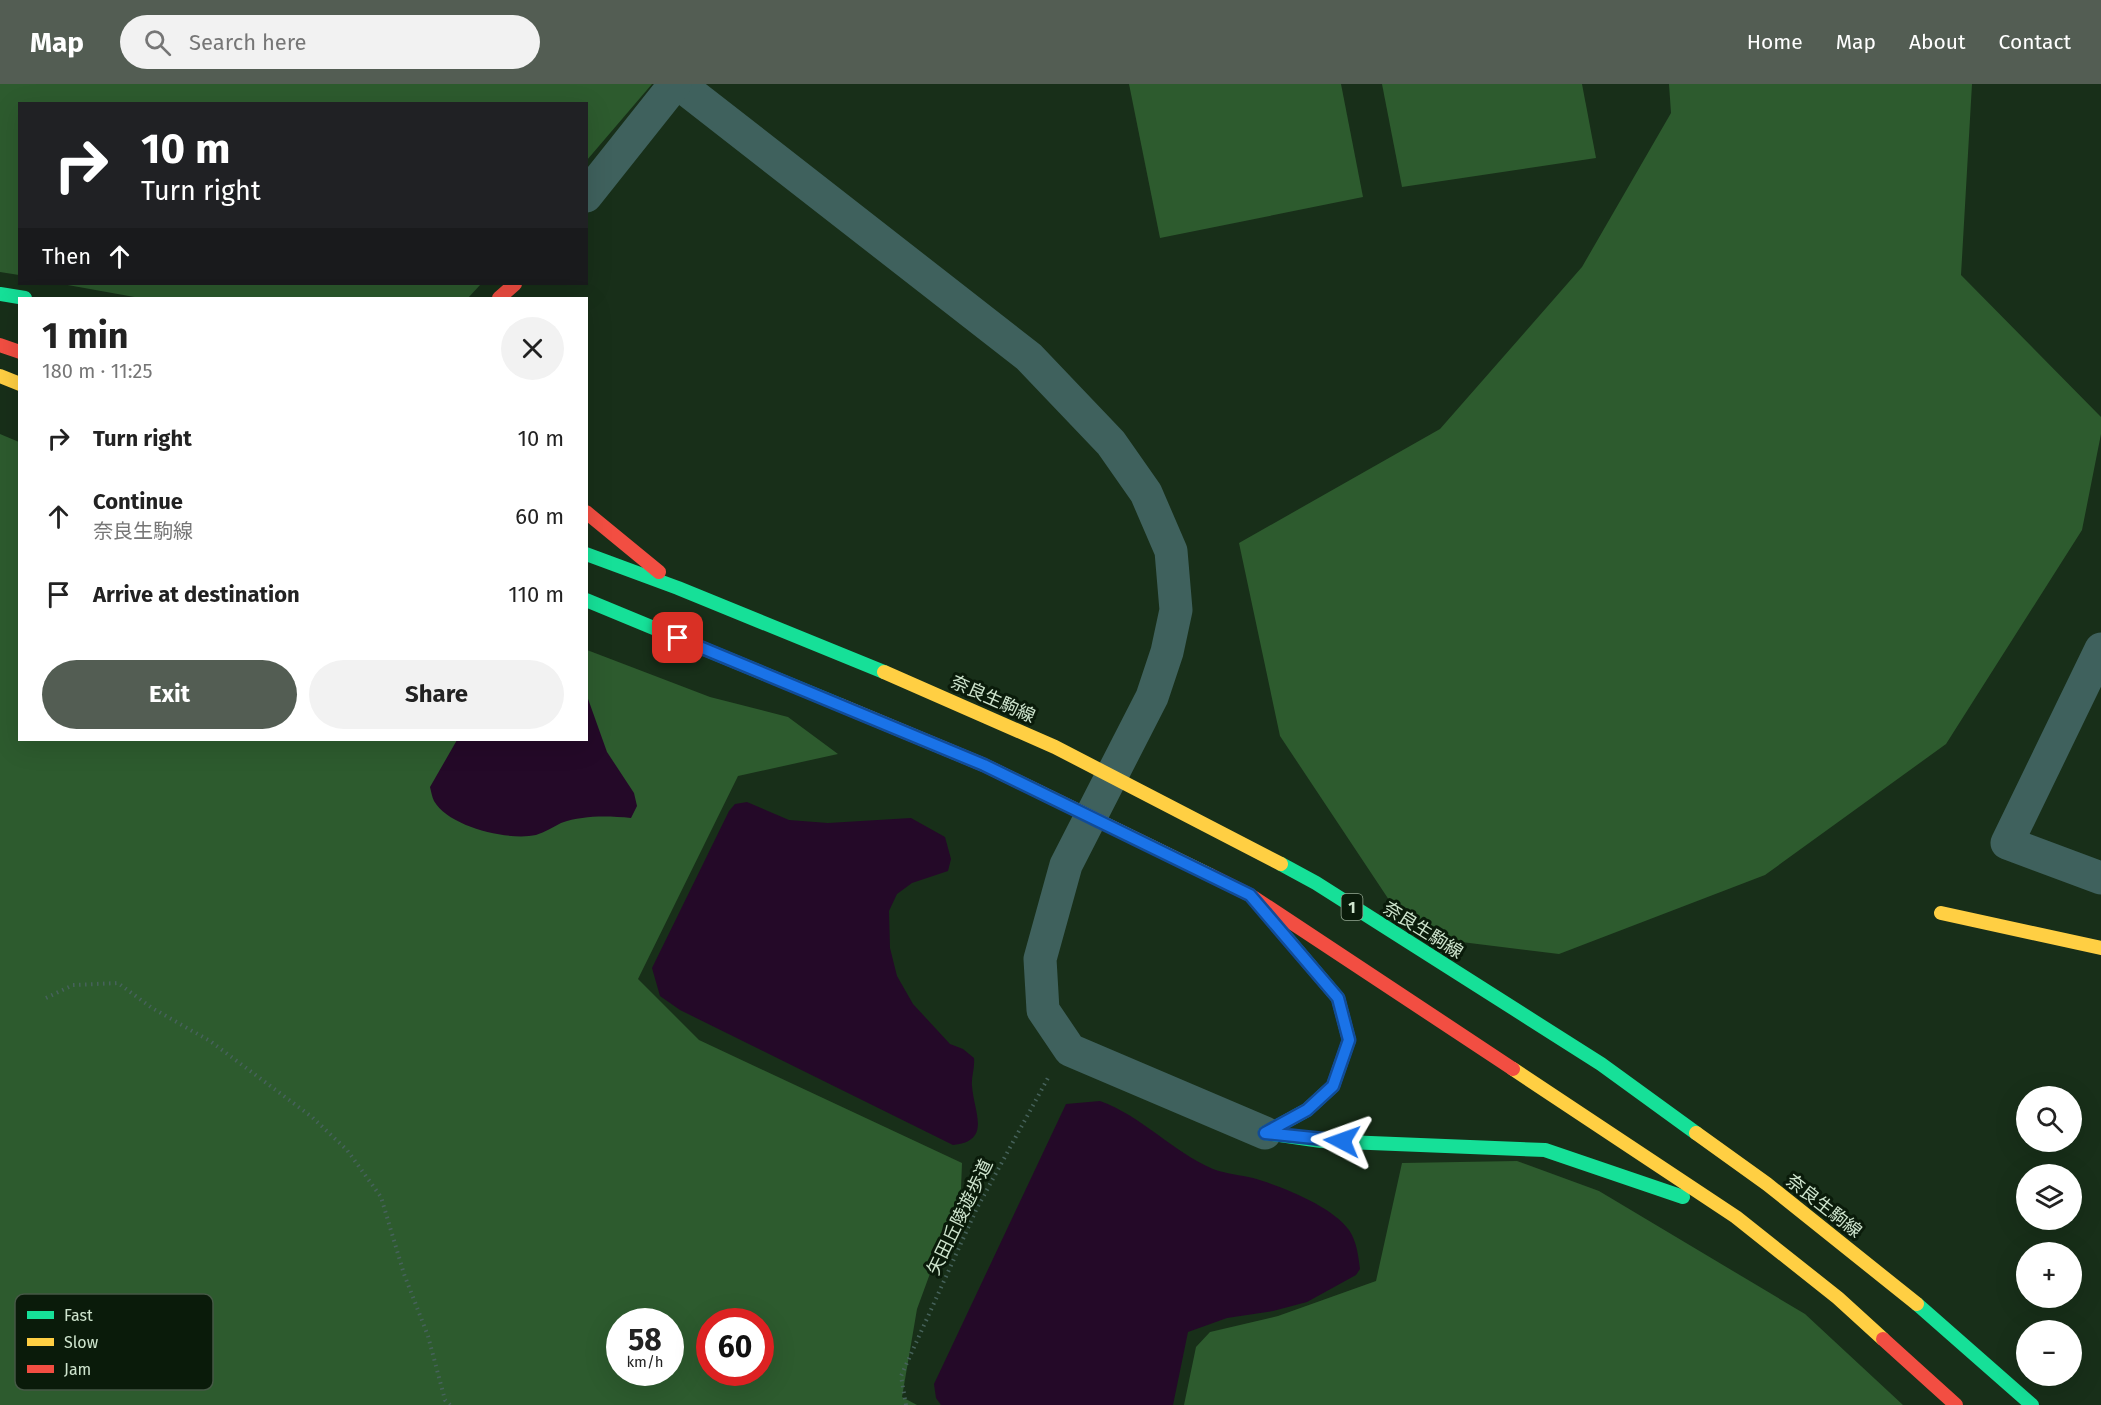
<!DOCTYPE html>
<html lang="en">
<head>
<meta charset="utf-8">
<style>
	:root { --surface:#fff; --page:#f2f2f2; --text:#222; --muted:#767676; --accent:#535d53 }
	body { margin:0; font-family:"Fira Sans","Noto Sans JP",sans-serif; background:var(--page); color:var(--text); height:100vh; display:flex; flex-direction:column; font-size:22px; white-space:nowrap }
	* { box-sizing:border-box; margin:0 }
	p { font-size:20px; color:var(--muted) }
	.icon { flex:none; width:33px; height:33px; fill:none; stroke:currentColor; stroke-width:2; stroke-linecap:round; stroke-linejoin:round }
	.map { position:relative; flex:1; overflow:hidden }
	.panel { position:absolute; left:18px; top:213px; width:570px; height:444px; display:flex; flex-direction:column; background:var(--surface); border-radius:0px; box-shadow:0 6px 24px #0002 }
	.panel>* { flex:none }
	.guide { position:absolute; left:18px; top:18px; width:570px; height:183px; border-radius:0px; box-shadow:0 6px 24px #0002; background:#202124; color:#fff; overflow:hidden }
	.fabs { position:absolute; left:2016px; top:1002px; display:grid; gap:12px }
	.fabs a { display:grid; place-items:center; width:66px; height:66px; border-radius:50%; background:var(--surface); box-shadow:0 6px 24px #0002; font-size:30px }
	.speed { position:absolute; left:606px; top:1224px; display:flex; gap:12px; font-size:30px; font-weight:700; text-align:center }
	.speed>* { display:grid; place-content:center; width:78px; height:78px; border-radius:50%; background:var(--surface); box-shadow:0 6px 24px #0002; line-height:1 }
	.speed small { font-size:15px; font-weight:400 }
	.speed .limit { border:9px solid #d22; background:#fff; color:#111 }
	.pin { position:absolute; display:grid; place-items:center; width:51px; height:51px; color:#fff; margin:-26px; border-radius:12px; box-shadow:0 3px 9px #0006 }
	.me { position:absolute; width:66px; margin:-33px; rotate:274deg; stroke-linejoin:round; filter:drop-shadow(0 0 4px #0008) }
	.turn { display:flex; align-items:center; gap:21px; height:126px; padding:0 24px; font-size:27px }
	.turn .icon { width:78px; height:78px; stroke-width:2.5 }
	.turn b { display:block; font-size:42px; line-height:51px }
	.then { display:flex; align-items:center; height:57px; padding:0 24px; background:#0003; gap:12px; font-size:22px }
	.round { display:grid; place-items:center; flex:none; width:63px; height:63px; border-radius:32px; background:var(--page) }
	.head { display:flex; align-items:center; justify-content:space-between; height:102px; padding:0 24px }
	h1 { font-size:36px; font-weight:700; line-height:45px }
	.primary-button { display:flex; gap:12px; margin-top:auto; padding:12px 24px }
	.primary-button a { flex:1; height:69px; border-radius:36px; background:var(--accent); color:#fff; font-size:24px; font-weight:700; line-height:69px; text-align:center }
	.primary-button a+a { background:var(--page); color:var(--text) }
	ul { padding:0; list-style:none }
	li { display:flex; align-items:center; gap:18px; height:78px; padding:0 24px }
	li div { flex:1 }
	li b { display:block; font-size:22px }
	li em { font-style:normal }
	header { display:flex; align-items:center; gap:36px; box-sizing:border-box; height:84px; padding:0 30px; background:var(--accent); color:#fff }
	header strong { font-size:28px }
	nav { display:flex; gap:33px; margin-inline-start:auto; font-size:21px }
	.search { width:420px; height:54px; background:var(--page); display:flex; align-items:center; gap:15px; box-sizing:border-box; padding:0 21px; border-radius:33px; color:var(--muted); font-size:22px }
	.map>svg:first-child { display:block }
	.green { fill:#2d5b2e; fill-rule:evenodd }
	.water { fill:#240928 }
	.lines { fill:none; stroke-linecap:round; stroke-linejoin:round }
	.path { stroke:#46625b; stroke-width:4; stroke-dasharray:1.5 4.5; stroke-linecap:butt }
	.street { stroke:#3f615d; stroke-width:33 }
	.fast { stroke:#16e098; stroke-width:14 }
	.slow { stroke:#ffcf43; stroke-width:14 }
	.jam { stroke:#f24e42; stroke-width:14 }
	.route-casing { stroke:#114b97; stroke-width:15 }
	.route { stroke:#1a73e8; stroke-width:10 }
	.labels { text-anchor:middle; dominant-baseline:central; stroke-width:6; stroke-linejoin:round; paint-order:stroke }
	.shield { fill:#0a1b0a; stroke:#94a893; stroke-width:1.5 }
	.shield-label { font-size:16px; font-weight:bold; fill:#cfe5ce }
	.street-label { font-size:18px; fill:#cfe5ce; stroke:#0a1b0a }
	.key { fill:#0a1b0a; stroke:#455845; stroke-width:1.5 }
	.key-label { font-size:16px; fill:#cfe5ce }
</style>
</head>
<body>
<header>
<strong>Map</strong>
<div class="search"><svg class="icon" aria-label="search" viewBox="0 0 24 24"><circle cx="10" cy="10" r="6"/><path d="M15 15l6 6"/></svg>Search here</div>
<nav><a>Home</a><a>Map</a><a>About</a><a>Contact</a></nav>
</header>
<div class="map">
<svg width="2101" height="1321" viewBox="0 0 2101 1321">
	<rect width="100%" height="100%" fill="#182f19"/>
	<!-- green -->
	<g class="green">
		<path d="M0 0H652L587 76 586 20H20L19 191 0 188Z"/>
		<path d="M1129 0H1341L1363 113 1160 154Z"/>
		<path d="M1382 0H1582L1596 74 1402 103Z"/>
		<path d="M1669 0H1972L1961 191 2101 333V350L2082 446 1946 660 1765 791 1559 870 1413 852 1280 652 1239 459 1440 345 1582 183 1671 29Z"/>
		<path d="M62 200H481L468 214H140Z"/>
		<path d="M0 350 19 358 20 656H586L587 566 710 613 788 633 838 670 738 692 638 895 699 956 962 1079 961 1105 917 1225 902 1313 917 1321H0ZM620 1238H670V1288H620ZM710 1238H760V1288H710Z"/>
		<path d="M1517 1077 1599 1107 1805 1230 1903 1321H1184L1196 1263 1210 1248 1278 1232 1376 1197 1402 1079Z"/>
	</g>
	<!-- water -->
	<g class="water">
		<path d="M587 612 607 668 634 709 637 722 631 734C608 732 584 731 561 739 553 743 545 748 536 751 508 757 449 743 434 717 432 713 431 707 430 703L457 656H586Z"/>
		<path d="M747 718 789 736 828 739 911 734 945 753 951 775 948 787 912 799 897 810 889 827 890 864 897 892 913 920 950 960 963 965 974 974C975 985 971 993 972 1002 974 1029 992 1057 953 1061L680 926 660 912 652 884 729 727 735 720Z"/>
		<path d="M1100 1017C1142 1032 1173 1068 1213 1085 1226 1090 1241 1091 1253 1094 1281 1102 1332 1122 1349 1146 1357 1158 1358 1171 1360 1185L1356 1191 1307 1218 1273 1227 1227 1234 1188 1248 1173 1321H941L936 1314 934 1300 1066 1020Z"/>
	</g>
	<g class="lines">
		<!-- path -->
		<g class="path">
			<path d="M46 914 73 901 118 899 152 924 210 957 312 1033 347 1066 381 1113 404 1190 428 1252 445 1316 450 1321"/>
			<path d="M906 1321 901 1292 977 1124 1049 992"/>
		</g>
		<!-- street -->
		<g class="street">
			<path d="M679 0 1029 273 1111 359 1146 409 1171 467 1176 526 1167 568 1152 613 1066 781 1040 875 1043 926 1070 966 1265 1049"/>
			<path d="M586 112 675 0"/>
			<path d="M2101 565 2007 759 2101 794"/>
		</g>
		<!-- fast -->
		<g class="fast">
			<path d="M0 210 25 214"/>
			<path d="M586 470 678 504 884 588"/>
			<path d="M586 516 840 621"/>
			<path d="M1281 780 1316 799 1601 980 1696 1049"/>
			<path d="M1265 1049 1321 1057 1545 1066 1683 1113"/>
			<path d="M1265 1049 1307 1026 1333 1002 1349 956 1338 914 1276 841"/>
			<path d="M1917 1220 2032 1321"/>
		</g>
		<!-- slow -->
		<g class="slow">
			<path d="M0 292 20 300"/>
			<path d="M884 588 1055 663 1281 780"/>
			<path d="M840 621 984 681 1210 791"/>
			<path d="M1941 829 2101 864"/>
			<path d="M1513 985 1736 1133 1838 1214 1883 1255"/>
			<path d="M1696 1049 1767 1100 1917 1220"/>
		</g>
		<!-- jam -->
		<g class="jam">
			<path d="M499 214 515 200"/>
			<path d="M0 261 20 268"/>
			<path d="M586 428 659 488"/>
			<path d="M1210 791 1250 811 1513 985"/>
			<path d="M1883 1255 1956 1321"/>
		</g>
	</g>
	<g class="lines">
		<defs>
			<path id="route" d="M678 554 984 681 1250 811 1338 914 1349 956 1333 1002 1307 1026 1265 1049 1342 1057"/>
		</defs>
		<!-- route casing -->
		<use href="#route" class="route-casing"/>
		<!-- route -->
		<use href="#route" class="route"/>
	</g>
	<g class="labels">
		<!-- shield labels -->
		<rect class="shield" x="1341.5" y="810" width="21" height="26" rx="4.5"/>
		<g class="shield-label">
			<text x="1352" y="823">1</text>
		</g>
		<!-- street labels -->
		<g class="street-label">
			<text transform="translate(993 615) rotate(24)">奈良生駒線</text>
			<text transform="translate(1423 846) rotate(32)">奈良生駒線</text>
			<text transform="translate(1824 1122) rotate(38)">奈良生駒線</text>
			<text transform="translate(960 1133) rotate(-64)">矢田丘陵遊歩道</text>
		</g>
	</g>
	<!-- legend -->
	<rect x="15" y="1210" width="198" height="96" rx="9" class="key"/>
	<rect x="27" y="1227" width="27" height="8" fill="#16e098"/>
	<rect x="27" y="1254" width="27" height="8" fill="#ffcf43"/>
	<rect x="27" y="1281" width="27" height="8" fill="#f24e42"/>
	<g class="key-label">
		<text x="64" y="1237">Fast</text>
		<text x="64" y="1264">Slow</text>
		<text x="64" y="1291">Jam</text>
	</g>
</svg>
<div class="fabs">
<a><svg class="icon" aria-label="search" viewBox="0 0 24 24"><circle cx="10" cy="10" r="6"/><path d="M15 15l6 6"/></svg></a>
<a><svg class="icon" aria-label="layers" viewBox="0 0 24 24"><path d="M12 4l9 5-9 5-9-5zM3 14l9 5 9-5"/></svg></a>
<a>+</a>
<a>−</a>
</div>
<div class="speed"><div>58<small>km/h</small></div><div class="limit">60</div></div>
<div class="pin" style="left:678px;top:554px;background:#d93025"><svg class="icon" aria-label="arrive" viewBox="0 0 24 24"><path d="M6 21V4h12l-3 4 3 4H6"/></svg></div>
<svg class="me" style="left:1342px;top:1057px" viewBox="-20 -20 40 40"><path d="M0-17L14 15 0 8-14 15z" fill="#1a73e8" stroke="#fff" stroke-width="4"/></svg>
<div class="guide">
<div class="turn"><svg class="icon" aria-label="right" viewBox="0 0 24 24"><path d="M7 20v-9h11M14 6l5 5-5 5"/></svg><div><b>10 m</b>Turn right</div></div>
<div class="then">Then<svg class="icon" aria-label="ahead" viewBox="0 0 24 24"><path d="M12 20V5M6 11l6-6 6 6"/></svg></div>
</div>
<section class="panel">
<div class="head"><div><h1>1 min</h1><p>180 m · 11:25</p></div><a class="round"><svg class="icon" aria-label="close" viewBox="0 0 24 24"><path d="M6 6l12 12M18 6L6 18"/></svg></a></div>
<ul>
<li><svg class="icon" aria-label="right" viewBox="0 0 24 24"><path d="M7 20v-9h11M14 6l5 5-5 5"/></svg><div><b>Turn right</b></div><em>10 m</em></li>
<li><svg class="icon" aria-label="ahead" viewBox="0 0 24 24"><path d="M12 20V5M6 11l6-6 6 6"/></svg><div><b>Continue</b><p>奈良生駒線</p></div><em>60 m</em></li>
<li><svg class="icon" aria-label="arrive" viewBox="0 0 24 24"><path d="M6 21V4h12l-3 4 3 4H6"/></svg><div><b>Arrive at destination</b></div><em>110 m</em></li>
</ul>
<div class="primary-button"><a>Exit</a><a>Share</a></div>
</section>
</div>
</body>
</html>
